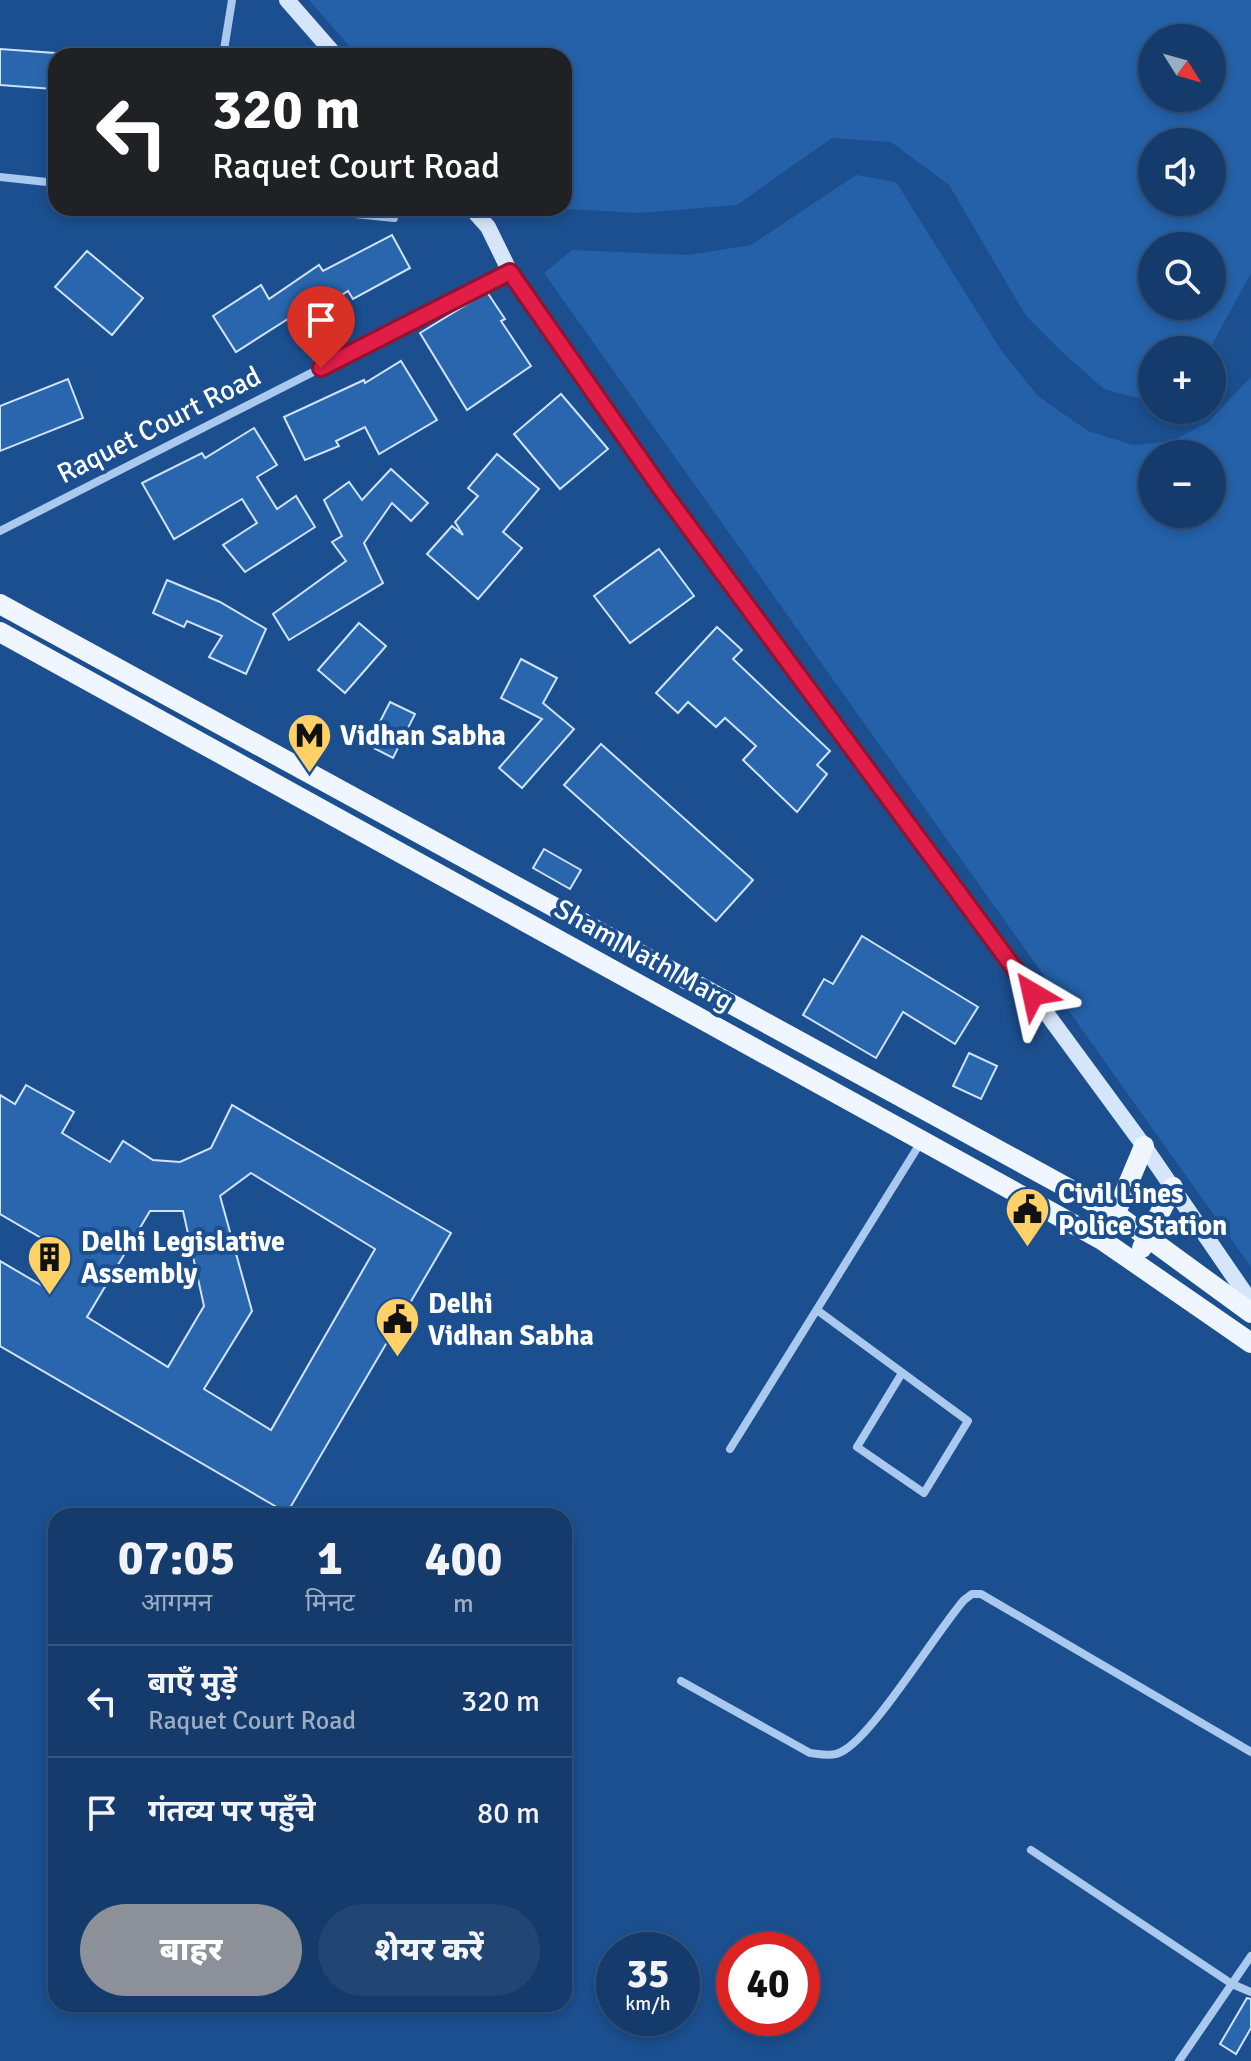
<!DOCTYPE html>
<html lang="hi">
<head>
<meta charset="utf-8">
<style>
	:root { --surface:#143b6b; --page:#214673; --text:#f1f3f6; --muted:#9dadc1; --line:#33557e; --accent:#8c9099 }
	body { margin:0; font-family:Signika,"Noto Sans Devanagari",sans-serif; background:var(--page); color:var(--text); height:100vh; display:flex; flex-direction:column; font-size:30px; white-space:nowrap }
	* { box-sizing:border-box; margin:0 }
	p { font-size:26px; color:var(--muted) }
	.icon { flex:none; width:44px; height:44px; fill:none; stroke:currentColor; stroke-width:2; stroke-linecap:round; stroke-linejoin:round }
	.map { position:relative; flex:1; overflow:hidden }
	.sheet { position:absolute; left:48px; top:1508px; width:524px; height:504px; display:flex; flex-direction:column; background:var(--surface); border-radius:24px; box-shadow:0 4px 12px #0003,0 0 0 2px var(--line) }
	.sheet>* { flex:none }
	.hud { position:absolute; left:48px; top:48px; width:524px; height:168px; border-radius:24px; box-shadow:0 4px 12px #0003,0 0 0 2px var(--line); background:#202124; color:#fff; overflow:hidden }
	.needle { width:52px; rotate:127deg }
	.fabs { position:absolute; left:1138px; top:24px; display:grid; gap:16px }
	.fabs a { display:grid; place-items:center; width:88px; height:88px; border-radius:50%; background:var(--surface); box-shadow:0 4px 12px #0003,0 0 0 2px var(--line); font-size:40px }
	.speed { position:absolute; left:596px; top:1932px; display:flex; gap:16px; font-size:40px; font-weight:700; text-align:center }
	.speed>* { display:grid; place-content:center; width:104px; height:104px; border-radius:50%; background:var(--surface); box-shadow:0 4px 12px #0003,0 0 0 2px var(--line); line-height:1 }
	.speed small { font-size:20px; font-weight:400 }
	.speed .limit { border:12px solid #d22; background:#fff; color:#111 }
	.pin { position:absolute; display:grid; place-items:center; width:68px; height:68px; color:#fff; margin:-82px -34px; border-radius:50% 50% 50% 0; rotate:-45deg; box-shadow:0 0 8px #0007 }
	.pin .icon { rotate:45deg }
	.me { position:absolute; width:88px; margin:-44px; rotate:324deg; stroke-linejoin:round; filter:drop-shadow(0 0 6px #0008) }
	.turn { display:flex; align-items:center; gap:28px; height:168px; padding:0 32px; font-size:36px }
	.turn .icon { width:104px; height:104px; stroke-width:2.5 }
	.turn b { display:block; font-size:56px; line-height:68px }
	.eta { display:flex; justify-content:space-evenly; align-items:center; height:136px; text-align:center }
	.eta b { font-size:48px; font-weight:800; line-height:56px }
	.primary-button { display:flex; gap:16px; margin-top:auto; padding:16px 32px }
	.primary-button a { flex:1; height:92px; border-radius:48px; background:var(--accent); color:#fff; font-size:32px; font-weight:800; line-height:92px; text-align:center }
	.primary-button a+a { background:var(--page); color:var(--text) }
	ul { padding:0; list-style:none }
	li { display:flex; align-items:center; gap:24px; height:112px; padding:0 32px; border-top:2px solid var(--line) }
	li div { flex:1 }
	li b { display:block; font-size:30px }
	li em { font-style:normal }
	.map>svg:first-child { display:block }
	.green { fill:#2461a8; fill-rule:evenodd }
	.building { fill:#2a66ad; stroke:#cfe3fa; stroke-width:2; fill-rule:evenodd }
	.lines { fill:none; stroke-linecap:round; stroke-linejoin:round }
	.street { stroke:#a9c9ee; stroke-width:8 }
	.secondary { stroke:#d6e6fa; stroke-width:16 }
	.primary { stroke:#f0f6ff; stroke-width:20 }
	.route-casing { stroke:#92132f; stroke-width:20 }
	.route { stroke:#e11d48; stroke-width:14 }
	.labels { text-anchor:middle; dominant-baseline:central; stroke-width:8; stroke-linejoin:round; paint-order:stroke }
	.street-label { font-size:28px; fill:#fff; stroke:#1b4f8f }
	.poi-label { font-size:28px; font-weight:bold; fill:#fff; stroke:#1b4f8f; text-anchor:start }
</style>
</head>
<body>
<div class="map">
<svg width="1251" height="2061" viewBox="0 0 1251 2061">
	<rect width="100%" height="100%" fill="#1b4f8f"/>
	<!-- green -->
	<g class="green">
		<path d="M309 0H1251V273L1209 350H1152V402L1104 389 1061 351 1026 316 949 185 891 142 832 138 737 205 639 213 550 208H564V56H358ZM1152 38H1212V98H1152ZM1152 142H1212V202H1152ZM1152 246H1212V306H1152Z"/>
		<path d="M856 175 896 182 1001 350 1038 396 1088 431 1133 445 1172 441 1208 422 1251 377V1267L544 273 572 250 688 255 751 245ZM1152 454H1212V514H1152Z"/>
	</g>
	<!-- building -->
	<g class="building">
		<path d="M0 49 55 53 53 89 0 85Z"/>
		<path d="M392 235 410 268 353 299 348 291 297 325 291 317 236 352 213 316 261 285 269 299 319 265 323 271Z"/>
		<path d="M87 251 143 298 112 335 55 287Z"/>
		<path d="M487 292 505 319 501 321 531 366 467 410 420 333Z"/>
		<path d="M401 361 437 420 379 454 365 427 336 441 339 446 305 460 284 417 364 380 365 383Z"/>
		<path d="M68 379 83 418 0 451V406Z"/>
		<path d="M561 394 608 449 560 489 514 434Z"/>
		<path d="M254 428 277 465 257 477 277 509 296 496 315 527 245 572 223 545 257 523 242 499 174 539 142 483 202 453 205 458Z"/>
		<path d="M497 454 539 489 503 532 522 548 478 599 427 554 452 526 463 535 455 522 478 496 468 488Z"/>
		<path d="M391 469 428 503 411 521 392 503 364 543 383 583 289 640 273 614 346 561 332 542 342 536 324 500 349 482 362 500Z"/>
		<path d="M659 549 694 596 630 643 594 596Z"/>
		<path d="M167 580 220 602 266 629 246 674 209 657 222 636 187 621 184 627 153 613Z"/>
		<path d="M359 623 386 646 345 693 318 670Z"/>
		<path d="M717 627 742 650 733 659 830 751 817 765 827 774 797 812 743 760 756 746 725 718 716 727 688 702 678 713 656 693Z"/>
		<path d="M521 659 557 678 543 703 574 729 522 788 499 768 542 719 501 698Z"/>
		<path d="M390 702 415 714 393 758 368 745Z"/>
		<path d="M601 744 753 880 716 921 564 785Z"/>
		<path d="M544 849 581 870 570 889 533 868Z"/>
		<path d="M862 936 978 1007 955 1044 903 1012 876 1058 803 1015 824 979 833 984Z"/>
		<path d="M969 1053 997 1066 981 1099 953 1086Z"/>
		<path d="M26 1085 74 1112 62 1133 110 1162 123 1141 153 1160 180 1162 211 1148 232 1105 451 1233 287 1513 0 1346V1261L46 1288 67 1253 0 1214V1095L15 1104ZM251 1173 375 1249 271 1430 204 1389 252 1311 220 1196ZM150 1211H183L204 1306 168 1367 87 1317Z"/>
		<path d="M1247 1998 1251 1999V2028L1236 2054 1220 2044Z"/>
	</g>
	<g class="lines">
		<!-- street -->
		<g class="street">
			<path d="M223 56 232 0"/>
			<path d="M0 177 56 183"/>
			<path d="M297 208 394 218"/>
			<path d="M0 531 510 272"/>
			<path d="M817 1310 968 1421 924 1493 857 1447 902 1373"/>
			<path d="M730 1449 921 1142"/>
			<path d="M681 1681 810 1753C820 1754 832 1757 841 1752 872 1738 936 1632 964 1600L972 1594H981L1251 1752"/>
			<path d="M1031 1850 1232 1984 1251 1992"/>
			<path d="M1179 2061 1251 1956"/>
		</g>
		<!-- secondary -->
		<g class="secondary">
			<path d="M287 0 336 56"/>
			<path d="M471 208 488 227 510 272 661 489 1144 1146 1251 1302"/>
		</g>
		<!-- primary -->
		<g class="primary">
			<path d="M0 604 1117 1215 1251 1313"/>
			<path d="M0 632 1102 1240 1251 1343"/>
			<path d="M1110 1227 1144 1146"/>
			<path d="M1142 1248 1173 1187"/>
		</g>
	</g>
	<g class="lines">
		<defs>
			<path id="route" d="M321 368 510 272 661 489 1033 994"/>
		</defs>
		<!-- route casing -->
		<use href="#route" class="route-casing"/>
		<!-- route -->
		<use href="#route" class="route"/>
	</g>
	<!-- icons -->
	<defs>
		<symbol id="metro-pin" viewBox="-11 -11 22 30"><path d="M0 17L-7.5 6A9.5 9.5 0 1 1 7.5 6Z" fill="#ffd166" stroke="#1b4f8f"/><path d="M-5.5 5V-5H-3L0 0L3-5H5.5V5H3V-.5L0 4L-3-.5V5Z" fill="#111"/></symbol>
		<symbol id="civic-pin" viewBox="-11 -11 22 30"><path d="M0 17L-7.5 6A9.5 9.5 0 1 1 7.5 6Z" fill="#ffd166" stroke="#1b4f8f"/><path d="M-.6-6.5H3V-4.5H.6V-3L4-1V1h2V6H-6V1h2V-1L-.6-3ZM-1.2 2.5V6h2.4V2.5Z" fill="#111"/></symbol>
		<symbol id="building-pin" viewBox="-11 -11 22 30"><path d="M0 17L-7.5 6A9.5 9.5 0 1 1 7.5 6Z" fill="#ffd166" stroke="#1b4f8f"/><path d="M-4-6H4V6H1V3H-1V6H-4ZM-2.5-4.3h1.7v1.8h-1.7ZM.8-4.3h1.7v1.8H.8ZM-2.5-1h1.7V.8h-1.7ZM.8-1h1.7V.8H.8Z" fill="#111"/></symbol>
	</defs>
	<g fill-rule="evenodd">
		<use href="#metro-pin" x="284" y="710" width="51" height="69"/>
		<use href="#civic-pin" x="1002" y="1184" width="51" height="69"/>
		<use href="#building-pin" x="24" y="1232" width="51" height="69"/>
		<use href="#civic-pin" x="372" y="1294" width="51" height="69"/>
	</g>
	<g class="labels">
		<!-- street labels -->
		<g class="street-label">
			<text transform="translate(159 425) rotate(-27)">Raquet Court Road</text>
			<text transform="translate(644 955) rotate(29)">Sham Nath Marg</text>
		</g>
		<!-- poi labels -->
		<g class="poi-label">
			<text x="340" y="736">Vidhan Sabha</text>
			<text x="1058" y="1194">Civil Lines<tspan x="1058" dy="32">Police Station</tspan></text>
			<text x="81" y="1242">Delhi Legislative<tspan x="81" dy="32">Assembly</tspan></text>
			<text x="428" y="1304">Delhi<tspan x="428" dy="32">Vidhan Sabha</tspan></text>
		</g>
	</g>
</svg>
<div class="fabs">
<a><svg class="needle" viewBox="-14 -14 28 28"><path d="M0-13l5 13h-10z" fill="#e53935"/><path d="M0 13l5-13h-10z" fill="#9dadc1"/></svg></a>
<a><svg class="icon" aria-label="sound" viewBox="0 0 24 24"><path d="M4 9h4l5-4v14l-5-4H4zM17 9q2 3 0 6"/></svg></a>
<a><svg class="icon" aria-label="search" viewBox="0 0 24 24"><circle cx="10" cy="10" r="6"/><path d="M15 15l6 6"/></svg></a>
<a>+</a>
<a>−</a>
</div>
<div class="speed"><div>35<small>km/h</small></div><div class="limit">40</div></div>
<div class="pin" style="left:321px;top:368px;background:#d93025"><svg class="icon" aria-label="arrive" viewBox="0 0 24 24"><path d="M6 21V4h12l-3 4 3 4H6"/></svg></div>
<svg class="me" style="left:1033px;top:994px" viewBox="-20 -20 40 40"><path d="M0-17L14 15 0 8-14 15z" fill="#e11d48" stroke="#fff" stroke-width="4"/></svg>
<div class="hud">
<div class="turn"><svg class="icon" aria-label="left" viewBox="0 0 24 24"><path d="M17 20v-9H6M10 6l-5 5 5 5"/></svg><div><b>320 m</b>Raquet Court Road</div></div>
</div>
<section class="sheet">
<div class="eta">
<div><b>07:05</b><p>आगमन</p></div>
<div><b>1</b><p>मिनट</p></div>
<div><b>400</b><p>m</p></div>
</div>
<ul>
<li><svg class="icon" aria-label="left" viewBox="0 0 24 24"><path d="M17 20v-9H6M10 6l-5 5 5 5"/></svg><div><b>बाएँ मुड़ें</b><p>Raquet Court Road</p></div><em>320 m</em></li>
<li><svg class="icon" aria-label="arrive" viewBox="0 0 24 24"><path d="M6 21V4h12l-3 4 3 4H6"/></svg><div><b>गंतव्य पर पहुँचे</b></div><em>80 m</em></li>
</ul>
<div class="primary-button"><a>बाहर</a><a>शेयर करें</a></div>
</section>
</div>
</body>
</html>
